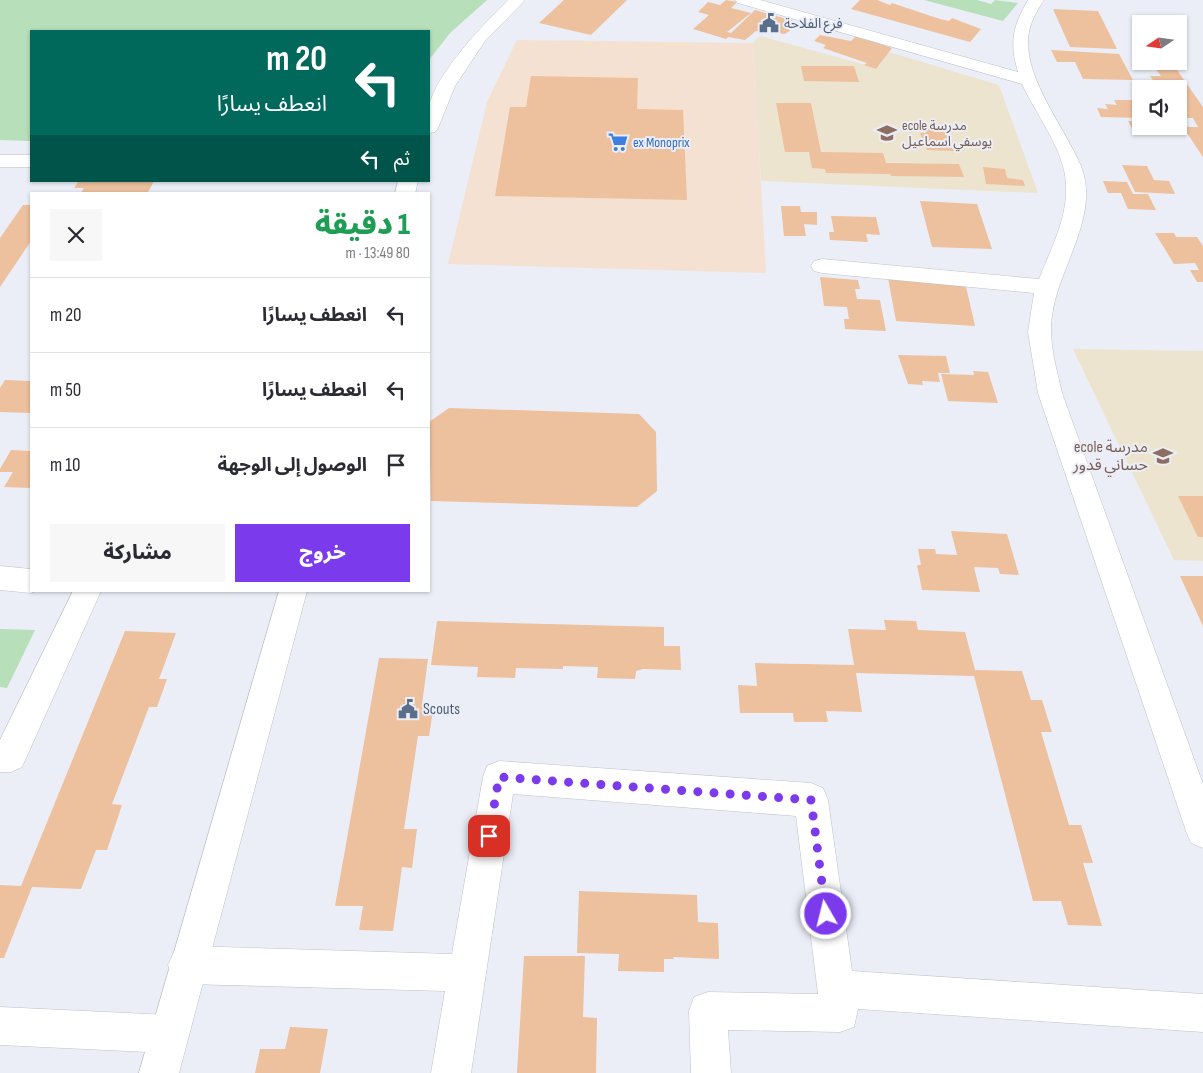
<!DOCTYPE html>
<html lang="ar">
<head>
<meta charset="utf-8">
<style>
	:root { --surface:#fff; --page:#f7f7f7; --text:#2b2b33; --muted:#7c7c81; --line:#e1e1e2; --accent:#7c3aed }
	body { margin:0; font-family:"Sofia Sans Condensed","Noto Sans Arabic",sans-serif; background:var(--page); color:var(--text); direction:rtl; height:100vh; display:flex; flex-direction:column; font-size:19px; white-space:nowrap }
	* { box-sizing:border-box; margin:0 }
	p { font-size:16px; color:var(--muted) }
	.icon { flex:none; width:28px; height:28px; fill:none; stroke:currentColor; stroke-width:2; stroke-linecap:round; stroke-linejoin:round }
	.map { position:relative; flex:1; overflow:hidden; direction:ltr }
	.sheet { position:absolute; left:30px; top:192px; width:400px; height:400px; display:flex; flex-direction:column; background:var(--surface); border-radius:0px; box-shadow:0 1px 4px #0004; direction:rtl }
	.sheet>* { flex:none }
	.hud { position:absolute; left:30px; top:30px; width:400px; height:152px; border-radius:0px; box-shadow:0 1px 4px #0004; direction:rtl; background:#00695c; color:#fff; overflow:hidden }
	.needle { width:32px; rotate:257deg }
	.buttons { position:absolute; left:1132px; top:15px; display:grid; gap:10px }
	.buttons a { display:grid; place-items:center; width:55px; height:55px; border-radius:0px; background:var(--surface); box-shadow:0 1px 4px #0004; font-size:25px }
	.pin { position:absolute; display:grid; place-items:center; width:42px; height:42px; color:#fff; margin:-21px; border-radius:10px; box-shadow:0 2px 8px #0006 }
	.me { position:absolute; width:55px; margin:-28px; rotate:352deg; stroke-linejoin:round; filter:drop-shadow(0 0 4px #0008) }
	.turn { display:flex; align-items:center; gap:18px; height:105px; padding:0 20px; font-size:22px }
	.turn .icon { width:65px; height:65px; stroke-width:2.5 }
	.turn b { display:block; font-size:35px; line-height:42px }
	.then { display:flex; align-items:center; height:48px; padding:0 20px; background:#0003; gap:10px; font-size:19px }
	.round { display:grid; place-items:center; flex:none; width:52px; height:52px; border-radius:0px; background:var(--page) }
	.overview { display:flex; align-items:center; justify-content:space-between; height:85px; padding:0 20px }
	h1 { font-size:30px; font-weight:800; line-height:38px; color:#1e9e55 }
	.primary-button { display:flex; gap:10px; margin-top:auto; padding:10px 20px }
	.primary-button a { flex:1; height:58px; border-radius:0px; background:var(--accent); color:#fff; font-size:20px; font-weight:800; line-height:58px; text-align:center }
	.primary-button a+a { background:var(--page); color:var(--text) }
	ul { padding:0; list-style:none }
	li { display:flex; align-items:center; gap:15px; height:75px; padding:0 20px; border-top:1px solid var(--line) }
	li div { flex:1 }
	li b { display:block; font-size:19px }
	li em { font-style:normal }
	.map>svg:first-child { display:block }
	.commercial { fill:#f4e1d1 }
	.education { fill:#ede4cf }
	.green { fill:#b6dfba }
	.building { fill:#edc09e }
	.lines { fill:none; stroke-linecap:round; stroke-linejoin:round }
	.minor-casing { stroke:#bdc0c8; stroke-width:1 }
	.major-casing { stroke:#bdc0c8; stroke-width:1 }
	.minor { fill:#fff; fill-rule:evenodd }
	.major { fill:#fff; fill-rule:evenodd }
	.route { stroke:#7c3aed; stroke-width:9; stroke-dasharray:0 16.2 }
	.labels { text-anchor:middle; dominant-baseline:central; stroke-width:4; stroke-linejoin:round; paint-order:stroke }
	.far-service-label { font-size:14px; fill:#4e5e75; stroke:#ebeef7; text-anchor:start }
	.far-education-label { font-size:14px; fill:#785e54; stroke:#ebeef7; text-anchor:start }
	.far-shop-label { font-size:14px; fill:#366cbe; stroke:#ebeef7; text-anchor:start }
	.education-label { font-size:16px; fill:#785e54; stroke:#ebeef7; text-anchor:end }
	.service-label { font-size:16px; fill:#4e5e75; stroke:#ebeef7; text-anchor:start }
</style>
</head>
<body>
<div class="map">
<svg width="1203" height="1073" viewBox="0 0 1203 1073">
	<rect width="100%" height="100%" fill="#ebeef7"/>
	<!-- commercial -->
	<path class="commercial" d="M517 40 753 43 766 273 448 264 487 102Z"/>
	<!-- education -->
	<g class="education">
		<path d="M760 36 877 68 889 52 999 85 1038 193 761 181 753 43Z"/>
		<path d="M1073 349 1203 351V561L1174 560Z"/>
	</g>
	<!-- green -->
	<g class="green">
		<path d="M0 0H487L450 33 429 60V31H31V141L0 140Z"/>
		<path d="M924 0H977L991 4 995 0 1018 3 1003 21Z"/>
		<path d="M0 629 35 630 7 688 0 687Z"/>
	</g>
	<!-- building -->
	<g class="building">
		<path d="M564 0H627L591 35 539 23Z"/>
		<path d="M726 0 737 2 731 8 751 13 727 32 731 33 755 10 794 21 796 26 785 34 756 31 745 40 728 37 726 39 693 29 709 15 698 12 708 2 720 5Z"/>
		<path d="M860 0H877L890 5 892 3 940 19 949 21 952 18 981 29 970 42 851 9Z"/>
		<path d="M1053 9 1098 11 1117 49 1070 47Z"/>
		<path d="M820 35 851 41 856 36 892 48 876 69 864 65 867 63 823 48 826 45 814 41Z"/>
		<path d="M1051 50 1119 54 1133 80 1083 79 1075 62H1057Z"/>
		<path d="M801 66H854L859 82 804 81Z"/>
		<path d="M1156 69 1177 70 1203 107V157L1183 127H1198L1193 118H1179V89H1159L1150 76H1161Z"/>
		<path d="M531 76 638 78 637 109 683 110 687 200 495 196 510 107H526Z"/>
		<path d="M1114 100H1136L1138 106H1133L1137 113H1141V121L1140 118 1101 117 1097 108 1108 109 1105 104 1117 105Z"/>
		<path d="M776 103H811L821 152 883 153 886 163 959 164 964 177 891 176 890 174 826 173 825 169 812 168 809 152H785Z"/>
		<path d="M1128 121H1141V126H1163L1167 133 1134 132Z"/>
		<path d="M924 128 944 129 946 133H949L956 151 927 150 920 133H926Z"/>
		<path d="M1122 165 1147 166 1154 180 1169 181 1175 194 1135 192Z"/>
		<path d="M983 167 1005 169 1007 178 1023 180 1025 186 986 184Z"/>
		<path d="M79 181H154L147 194H80L84 188H74Z"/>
		<path d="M1103 181 1127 182 1133 194H1148L1156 210 1128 209 1121 193H1108Z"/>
		<path d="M920 201 977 204 992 249 932 247Z"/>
		<path d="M23 205H31V241L0 287V238Z"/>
		<path d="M781 206H800L801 212H817V225L804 224 806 236H784Z"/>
		<path d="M831 216 876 217 880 235 866 234 868 242 830 240 829 232H834Z"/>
		<path d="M1155 233H1174L1176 237H1197L1203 246V282H1197L1190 270H1199L1195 263 1174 264Z"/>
		<path d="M820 277 858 280 860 289H855L857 299 880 300 886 331 845 329 844 319H849L847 307 824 306Z"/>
		<path d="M888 278 965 282 975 326 896 321Z"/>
		<path d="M898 355 946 356 950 373H938L940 382 922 381 923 385 908 384Z"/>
		<path d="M973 371 988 372 998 403 948 401 941 374 974 375Z"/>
		<path d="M5 380 31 381V413L0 412V388Z"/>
		<path d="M449 408 639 414 656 432 657 491 637 507 431 501 429 422Z"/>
		<path d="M11 450 31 451V488L4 487 13 472H0V469Z"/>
		<path d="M1178 496H1203V537H1198Z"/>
		<path d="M951 531 1007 534 1019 575 1000 574 998 568 974 567 980 592 922 590 917 565H921L918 549H935L936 554 957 555Z"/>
		<path d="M1180 576H1203V626Z"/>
		<path d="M884 620 916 621 918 630 965 632 975 670 1022 671 1031 700H1042L1052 732H1041L1069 825H1081L1093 863H1083L1102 926 1068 925 1061 901H1033L974 676 856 673 862 712 826 711 828 722H794L793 713H740L738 685 757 686 755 663 854 665 848 629 886 630Z"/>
		<path d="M437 621 664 627V646H680L681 670 643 669 636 671 635 679 597 678 598 667 563 666V669L516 668 515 678 477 677 478 667 431 665Z"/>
		<path d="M125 631 176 633 159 679H167L157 707H149L112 804 122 805 107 850H96L81 889 32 887 4 958H0V885L21 886Z"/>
		<path d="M379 658 428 659 422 704H434L429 736H418L404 829H417L412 868 402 867 393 931 359 930 363 906H335Z"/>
		<path d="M579 891 697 895 698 922 718 923 719 959 673 957 674 959H664V972L618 971 619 954 577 953Z"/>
		<path d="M524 956H585L583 1017 597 1018 596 1073H517Z"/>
		<path d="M290 1027 328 1029 320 1073H255L260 1049H285Z"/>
	</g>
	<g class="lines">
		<defs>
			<g id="minor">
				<path d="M735 0H760L1018 72C1009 42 1013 26 1028 0H1044C1036 12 1029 24 1028 39 1026 81 1065 128 1081 166 1100 214 1061 264 1053 310 1047 338 1056 366 1062 393L1203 784V848L1191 843 1186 831 1038 393 1028 332 1034 293 822 273 814 271 811 266 814 261 822 259 1039 279C1052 246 1071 212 1065 175 1060 145 1035 112 1022 84L738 3Z"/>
				<rect x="0" y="155" width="31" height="12"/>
				<path d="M0 566 31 569V591H36L31 593 0 590Z"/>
				<path d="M73 591H101L22 767 11 772H0V740Z"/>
				<path d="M499 761 811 783 823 788 828 800 852 971 1203 994V1032L858 1009 854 1027 840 1032 728 1030 731 1073H691L689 1011 694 997 708 992 818 994 796 816 513 794 471 1073H431L445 991 187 984 174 978 168 965 174 952 187 946 452 954 483 777 487 766Z"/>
				<path d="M0 1007 169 1015 183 1020 188 1034 183 1048 169 1053 0 1045Z"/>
			</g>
			<g id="major">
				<path d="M508 0H525L485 41 455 86 438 128 435 132 429 133C429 125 427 114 429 106 437 72 483 25 508 0Z"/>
				<path d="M398 181H418L415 194H395Z"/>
				<path d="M279 591H307L179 1073H139Z"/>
			</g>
		</defs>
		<!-- minor casing -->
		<use href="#minor" class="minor-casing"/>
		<!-- major casing -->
		<use href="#major" class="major-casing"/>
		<!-- minor -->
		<use href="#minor" class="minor"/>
		<!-- major -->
		<use href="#major" class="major"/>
	</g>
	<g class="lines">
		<!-- route -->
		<path class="route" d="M489 836 499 777 811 800 826 914"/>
	</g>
	<!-- icons -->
	<defs>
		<symbol id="civic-bare" viewBox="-9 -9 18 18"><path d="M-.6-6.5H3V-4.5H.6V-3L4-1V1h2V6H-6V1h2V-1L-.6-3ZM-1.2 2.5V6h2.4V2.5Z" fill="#5c6f8a" stroke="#ebeef7" stroke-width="2.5" paint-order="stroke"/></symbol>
		<symbol id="school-bare" viewBox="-9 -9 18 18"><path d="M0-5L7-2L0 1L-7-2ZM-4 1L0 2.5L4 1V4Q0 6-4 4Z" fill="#8d6e63" stroke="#ebeef7" stroke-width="2.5" paint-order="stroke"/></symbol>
		<symbol id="supermarket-bare" viewBox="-9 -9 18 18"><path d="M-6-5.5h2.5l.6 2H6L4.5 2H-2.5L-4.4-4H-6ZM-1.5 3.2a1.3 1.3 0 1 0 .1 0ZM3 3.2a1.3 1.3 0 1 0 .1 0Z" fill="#3f7fe0" stroke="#ebeef7" stroke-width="2.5" paint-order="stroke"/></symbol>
	</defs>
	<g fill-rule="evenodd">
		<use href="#civic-bare" x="755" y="9" width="28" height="28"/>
		<use href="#school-bare" x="873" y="119" width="28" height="28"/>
		<use href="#supermarket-bare" x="604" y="128" width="28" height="28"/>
		<use href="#school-bare" x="1149" y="442" width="28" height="28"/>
		<use href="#civic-bare" x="394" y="695" width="28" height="28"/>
	</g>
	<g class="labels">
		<!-- far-service labels -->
		<g class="far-service-label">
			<text x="784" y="23">فرع الفلاحة</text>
		</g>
		<!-- far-education labels -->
		<g class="far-education-label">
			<text x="902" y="125">ecole مدرسة<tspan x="902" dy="16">يوسفي اسماعيل</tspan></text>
		</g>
		<!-- far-shop labels -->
		<g class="far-shop-label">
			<text x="633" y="142">ex Monoprix</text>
		</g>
		<!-- education labels -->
		<g class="education-label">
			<text x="1148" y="447">ecole مدرسة<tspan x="1148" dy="18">حساني قدور</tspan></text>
		</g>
		<!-- service labels -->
		<g class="service-label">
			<text x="423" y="709">Scouts</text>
		</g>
	</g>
</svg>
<div class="buttons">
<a><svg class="needle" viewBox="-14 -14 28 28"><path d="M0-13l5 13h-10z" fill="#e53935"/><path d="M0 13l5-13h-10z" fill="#7c7c81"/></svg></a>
<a><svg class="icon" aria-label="sound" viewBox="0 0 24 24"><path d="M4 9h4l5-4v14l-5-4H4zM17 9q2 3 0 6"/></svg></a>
</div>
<div class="pin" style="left:489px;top:836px;background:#d93025"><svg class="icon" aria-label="arrive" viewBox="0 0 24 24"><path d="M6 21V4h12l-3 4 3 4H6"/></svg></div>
<svg class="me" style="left:826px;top:914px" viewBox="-20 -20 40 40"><circle r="17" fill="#7c3aed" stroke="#fff" stroke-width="3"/><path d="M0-11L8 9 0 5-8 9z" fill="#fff"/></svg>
<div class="hud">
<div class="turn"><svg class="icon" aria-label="left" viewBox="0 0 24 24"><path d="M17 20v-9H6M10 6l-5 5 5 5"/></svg><div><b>20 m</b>انعطف يسارًا</div></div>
<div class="then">ثم<svg class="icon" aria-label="left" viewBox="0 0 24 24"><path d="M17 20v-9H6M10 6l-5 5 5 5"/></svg></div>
</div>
<section class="sheet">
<div class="overview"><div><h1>1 دقيقة</h1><p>80 m · 13:49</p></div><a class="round"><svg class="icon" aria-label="close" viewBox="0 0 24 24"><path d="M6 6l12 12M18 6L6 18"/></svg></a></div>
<ul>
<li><svg class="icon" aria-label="left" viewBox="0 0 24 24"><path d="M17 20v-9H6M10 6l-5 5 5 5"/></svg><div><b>انعطف يسارًا</b></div><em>20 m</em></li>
<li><svg class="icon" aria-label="left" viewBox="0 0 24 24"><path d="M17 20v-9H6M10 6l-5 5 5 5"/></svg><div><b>انعطف يسارًا</b></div><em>50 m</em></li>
<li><svg class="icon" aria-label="arrive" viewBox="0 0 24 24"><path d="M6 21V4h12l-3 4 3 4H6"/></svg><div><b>الوصول إلى الوجهة</b></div><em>10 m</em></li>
</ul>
<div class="primary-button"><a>خروج</a><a>مشاركة</a></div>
</section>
</div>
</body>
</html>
